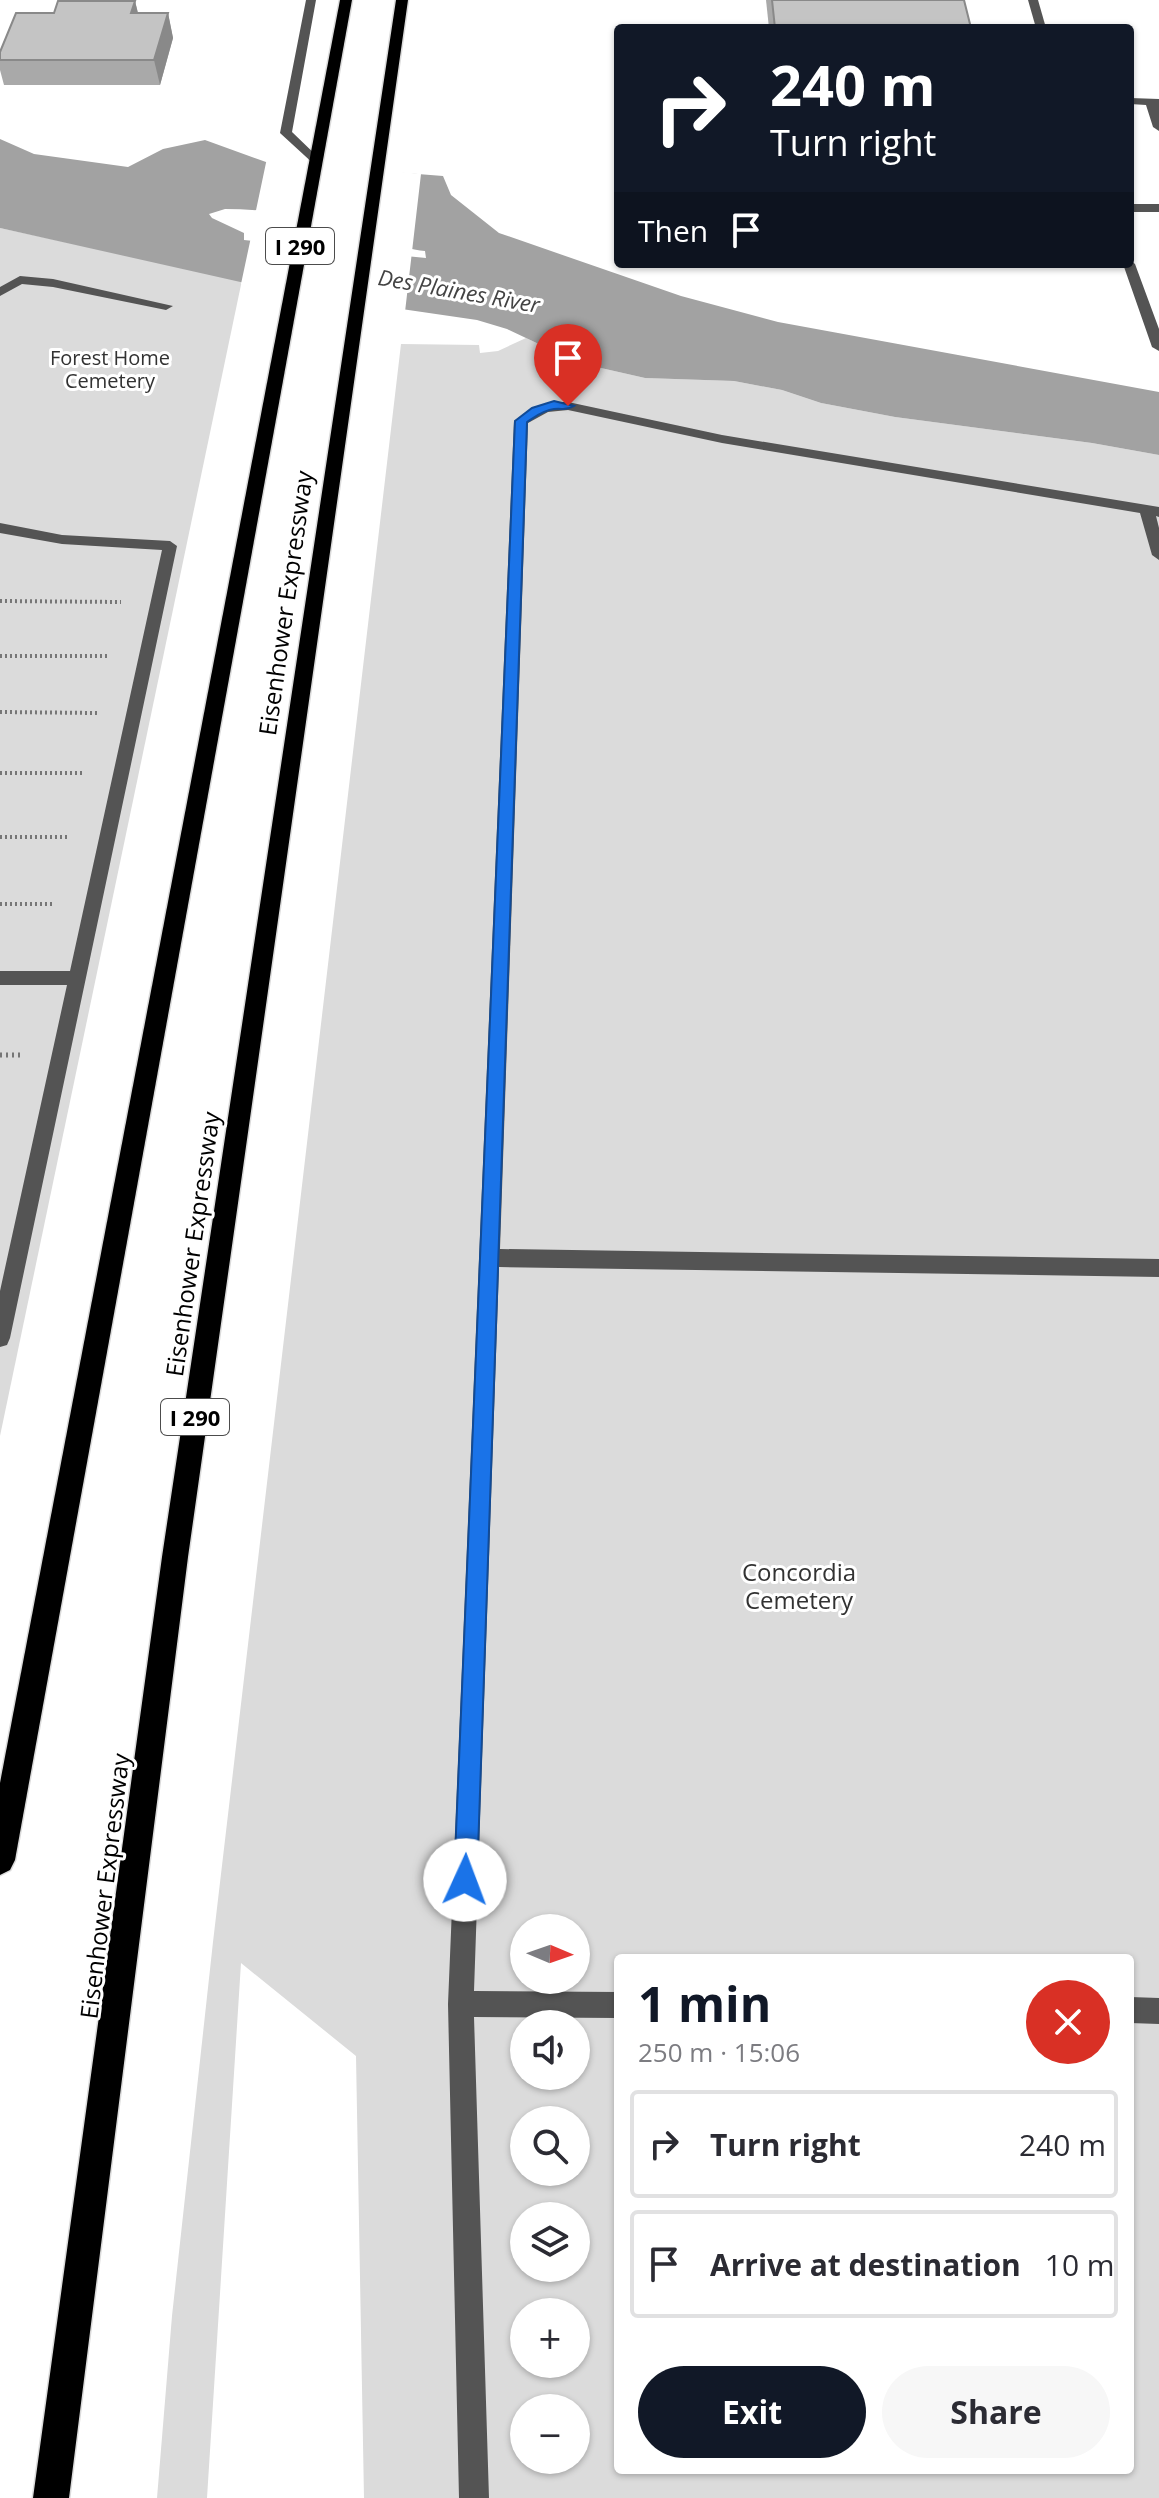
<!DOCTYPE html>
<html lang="en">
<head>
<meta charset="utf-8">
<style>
	:root { --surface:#fff; --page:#f7f7f7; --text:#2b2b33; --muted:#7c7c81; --line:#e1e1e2; --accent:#111827 }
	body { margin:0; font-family:"Open Sans",sans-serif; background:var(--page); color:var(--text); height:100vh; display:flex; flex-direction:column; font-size:30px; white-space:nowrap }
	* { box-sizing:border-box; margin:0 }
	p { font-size:26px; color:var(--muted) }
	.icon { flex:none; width:44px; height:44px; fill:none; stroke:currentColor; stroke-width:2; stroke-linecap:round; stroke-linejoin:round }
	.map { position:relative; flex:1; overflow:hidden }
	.sheet { position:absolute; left:614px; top:1954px; width:520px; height:520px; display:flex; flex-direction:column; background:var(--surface); border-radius:8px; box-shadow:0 2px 6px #0004 }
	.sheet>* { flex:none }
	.banner { position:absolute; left:614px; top:24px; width:520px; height:244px; border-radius:8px; box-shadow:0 2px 6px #0004; background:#111827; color:#fff; overflow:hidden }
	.needle { width:52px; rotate:92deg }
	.fabs { position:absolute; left:510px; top:1914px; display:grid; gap:16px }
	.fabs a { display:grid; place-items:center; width:80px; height:80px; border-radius:50%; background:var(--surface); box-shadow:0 2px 6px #0004; font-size:40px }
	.pin { position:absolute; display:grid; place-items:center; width:68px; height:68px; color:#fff; margin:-82px -34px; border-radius:50% 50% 50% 0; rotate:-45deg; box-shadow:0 0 8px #0007 }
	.pin .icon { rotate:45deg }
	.me { position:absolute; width:88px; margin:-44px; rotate:2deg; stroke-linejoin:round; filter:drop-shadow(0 0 6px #0008) }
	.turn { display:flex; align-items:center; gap:28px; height:168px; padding:0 24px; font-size:36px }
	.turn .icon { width:104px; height:104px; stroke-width:2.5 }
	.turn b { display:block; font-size:56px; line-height:68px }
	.then { display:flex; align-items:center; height:76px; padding:0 24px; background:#0003; gap:16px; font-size:30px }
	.round { display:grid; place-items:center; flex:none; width:84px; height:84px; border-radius:42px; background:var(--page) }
	.overview { display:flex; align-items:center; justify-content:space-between; height:136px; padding:0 24px }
	h1 { font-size:48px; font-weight:700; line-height:60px; color:var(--accent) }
	.cta { display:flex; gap:16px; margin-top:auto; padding:16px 24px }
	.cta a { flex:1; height:92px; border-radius:48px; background:var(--accent); color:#fff; font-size:32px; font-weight:700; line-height:92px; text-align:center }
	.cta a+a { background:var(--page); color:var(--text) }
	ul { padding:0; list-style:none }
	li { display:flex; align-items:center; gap:24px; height:108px; margin:0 16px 12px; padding:0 8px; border:4px solid var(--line); border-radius:8px }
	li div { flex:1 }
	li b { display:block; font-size:30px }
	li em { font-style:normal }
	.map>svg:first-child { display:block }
	.green { fill:#dbdbdb; fill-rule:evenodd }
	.water { fill:#a2a2a2; fill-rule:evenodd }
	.pier { fill:#fff }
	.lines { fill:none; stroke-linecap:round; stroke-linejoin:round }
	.highway-casing { stroke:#dbdbdb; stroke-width:3 }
	.path-far1 { stroke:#767676; stroke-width:4; stroke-dasharray:2 3; stroke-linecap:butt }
	.path { stroke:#767676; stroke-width:5; stroke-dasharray:2 4; stroke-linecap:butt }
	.minor { fill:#545454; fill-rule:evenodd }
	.highway { fill:#000; fill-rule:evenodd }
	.wall { fill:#a9a9a9 }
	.shaded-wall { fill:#898989 }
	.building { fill:#c4c4c4; stroke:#898989; stroke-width:2 }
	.route { fill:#1a73e8; stroke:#114b97; stroke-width:2 }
	.labels { text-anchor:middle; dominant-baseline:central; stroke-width:6; stroke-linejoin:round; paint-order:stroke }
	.far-park-label { font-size:20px; fill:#323232; stroke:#fff }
	.shield { fill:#fff; stroke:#4c4c4c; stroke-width:2 }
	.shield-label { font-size:22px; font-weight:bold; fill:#000 }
	.far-water-label { font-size:22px; font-style:italic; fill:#434343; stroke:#fff }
	.street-label { font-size:24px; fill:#000; stroke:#fff }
	.park-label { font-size:24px; fill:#323232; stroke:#fff }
</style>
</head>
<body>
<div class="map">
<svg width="1159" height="2498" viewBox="0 0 1159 2498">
	<rect width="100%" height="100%" fill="#fff"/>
	<!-- green -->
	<g class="green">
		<path d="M0 228 242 280 0 1436Z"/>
		<path d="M526 338 579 363 645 378 734 381 782 390 821 403 895 417 1092 443 1159 455V2498H364L356 2056 241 1963 207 2498H157L172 2316 213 1942 401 344 479 345 480 353 498 351ZM524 1928H576V1980H524ZM618 1958H1130V2470H618ZM524 2024H576V2076H524ZM524 2120H576V2172H524ZM524 2216H576V2268H524ZM524 2312H576V2364H524ZM524 2408H576V2460H524Z"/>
	</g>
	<!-- water -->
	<path class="water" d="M0 139 34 154 128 167 163 149 205 140 266 162 443 176 451 195 499 233 681 296 778 322 1159 392V455L1092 443 895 417 821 403 782 390 734 381 645 378 579 363 507 329 477 320 285 292 0 228ZM225 209C275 209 325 219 373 232 395 238 398 249 425 251L426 258 244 240V233L212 218 209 214Z"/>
	<!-- pier -->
	<path class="pier" d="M267 158 421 174 405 312 285 296 241 284 251 237 404 253 377 237 317 222 255 215Z"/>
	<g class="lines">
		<defs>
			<g id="highway">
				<path d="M340 0H352L15 1860 10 1870 0 1875V1783Z"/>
				<path d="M396 0H408L188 1557 69 2498H33L162 1557Z"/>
			</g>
		</defs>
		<!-- highway casing -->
		<use href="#highway" class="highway-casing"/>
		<!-- path-far1 -->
		<g class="path-far1">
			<path d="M0 601 121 602"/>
			<path d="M0 656H109"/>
			<path d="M0 712 97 713"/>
			<path d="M0 773H84"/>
			<path d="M0 837H70"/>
			<path d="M0 904H55"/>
		</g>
		<!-- path -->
		<path class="path" d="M0 1055H24"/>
		<!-- minor -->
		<g class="minor">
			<path d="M306 0H316L292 132 320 159V165L316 166 280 133Z"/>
			<path d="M1028 0H1038L1046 28H1036Z"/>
			<path d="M1130 98 1159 99V131L1153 127 1146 105 1130 104Z"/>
			<rect x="1130" y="204" width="29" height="8"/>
			<path d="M1130 260 1135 264 1159 329V351L1152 347 1123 264H1130Z"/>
			<path d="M20 276 53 279 173 306 166 310 53 287 22 284 0 296V287Z"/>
			<path d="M555 402H568L722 435 1159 507V517L1156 516 1159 528V560L1152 555 1140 513 722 443 568 410 548 412 528 423 500 1249 1159 1259V1277L499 1267 474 1991 618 1992V2018L474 2017 489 2498H459L448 2004 514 421 533 408Z"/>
			<path d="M0 523 62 535 170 541 177 546 10 1338 7 1345 0 1347V1291L67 985H0V971H70L162 550 62 544 0 533Z"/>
			<path d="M1130 1997 1159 1998V2024L1130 2023Z"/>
		</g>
		<!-- highway -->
		<use href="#highway" class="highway"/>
	</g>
	<!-- wall -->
	<g class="wall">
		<path d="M766 0H964L971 28H769Z"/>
		<path d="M135 1 138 13H168L173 38 160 85H4L0 70V52Z"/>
	</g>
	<!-- shaded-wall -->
	<g class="shaded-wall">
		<path d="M135 1 141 26 131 13Z"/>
		<path d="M168 13 173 38 160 85 154 60Z"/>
	</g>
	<!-- building -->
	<g class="building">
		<path d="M772 0H964L971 28H775Z"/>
		<path d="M58 1H135L131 13H168L154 60H0V52L16 13H54Z"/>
	</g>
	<!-- route -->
	<path class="route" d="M554 401 574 406C566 411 563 408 554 409 543 410 535 417 527 422L477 1880 473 1888 465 1891 457 1888 454 1880 515 421 532 408Z"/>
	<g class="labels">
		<!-- far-park labels -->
		<g class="far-park-label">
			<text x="110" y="357">Forest Home<tspan x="110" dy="23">Cemetery</tspan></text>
		</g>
		<!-- shield labels -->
		<g class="shield">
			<rect x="266" y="228" width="68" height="36" rx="6"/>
			<rect x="161" y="1399" width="68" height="36" rx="6"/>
		</g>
		<g class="shield-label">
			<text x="300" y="246">I 290</text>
			<text x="195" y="1417">I 290</text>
		</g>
		<!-- far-water labels -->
		<g class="far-water-label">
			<text transform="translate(459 290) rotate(10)">Des Plaines River</text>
		</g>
		<!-- street labels -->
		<g class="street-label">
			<text transform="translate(285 603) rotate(-82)">Eisenhower Expressway</text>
			<text transform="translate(192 1244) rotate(-82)">Eisenhower Expressway</text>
			<text transform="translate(104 1886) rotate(-83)">Eisenhower Expressway</text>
		</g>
		<!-- park labels -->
		<g class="park-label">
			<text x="799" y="1571">Concordia<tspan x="799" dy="28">Cemetery</tspan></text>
		</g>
	</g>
</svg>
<div class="fabs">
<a><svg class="needle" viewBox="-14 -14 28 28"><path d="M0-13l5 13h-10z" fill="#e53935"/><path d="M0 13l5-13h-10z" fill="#7c7c81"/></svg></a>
<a><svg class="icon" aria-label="sound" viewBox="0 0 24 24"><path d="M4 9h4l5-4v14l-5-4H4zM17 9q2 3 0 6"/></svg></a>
<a><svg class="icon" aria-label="search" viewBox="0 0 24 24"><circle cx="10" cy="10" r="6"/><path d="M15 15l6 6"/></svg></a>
<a><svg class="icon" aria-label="layers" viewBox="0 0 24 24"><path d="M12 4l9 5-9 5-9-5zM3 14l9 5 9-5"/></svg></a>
<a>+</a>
<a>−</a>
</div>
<div class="pin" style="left:568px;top:406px;background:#d93025"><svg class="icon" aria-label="arrive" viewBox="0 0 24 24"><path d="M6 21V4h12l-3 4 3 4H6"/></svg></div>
<svg class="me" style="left:465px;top:1880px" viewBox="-20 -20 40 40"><circle r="19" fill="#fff"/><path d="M0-13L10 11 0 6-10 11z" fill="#1a73e8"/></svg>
<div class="banner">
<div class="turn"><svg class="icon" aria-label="right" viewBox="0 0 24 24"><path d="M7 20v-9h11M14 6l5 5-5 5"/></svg><div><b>240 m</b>Turn right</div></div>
<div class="then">Then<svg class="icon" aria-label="arrive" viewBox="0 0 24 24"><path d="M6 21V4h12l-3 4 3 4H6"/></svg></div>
</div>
<section class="sheet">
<div class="overview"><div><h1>1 min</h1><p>250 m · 15:06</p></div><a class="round" style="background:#d93025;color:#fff"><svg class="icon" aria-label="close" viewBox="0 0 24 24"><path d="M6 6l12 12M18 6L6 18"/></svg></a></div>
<ul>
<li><svg class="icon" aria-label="right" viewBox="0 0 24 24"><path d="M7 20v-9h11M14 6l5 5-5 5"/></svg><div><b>Turn right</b></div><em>240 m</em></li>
<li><svg class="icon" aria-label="arrive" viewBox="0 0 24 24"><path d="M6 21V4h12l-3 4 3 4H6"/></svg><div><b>Arrive at destination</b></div><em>10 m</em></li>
</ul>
<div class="cta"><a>Exit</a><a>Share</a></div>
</section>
</div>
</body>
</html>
